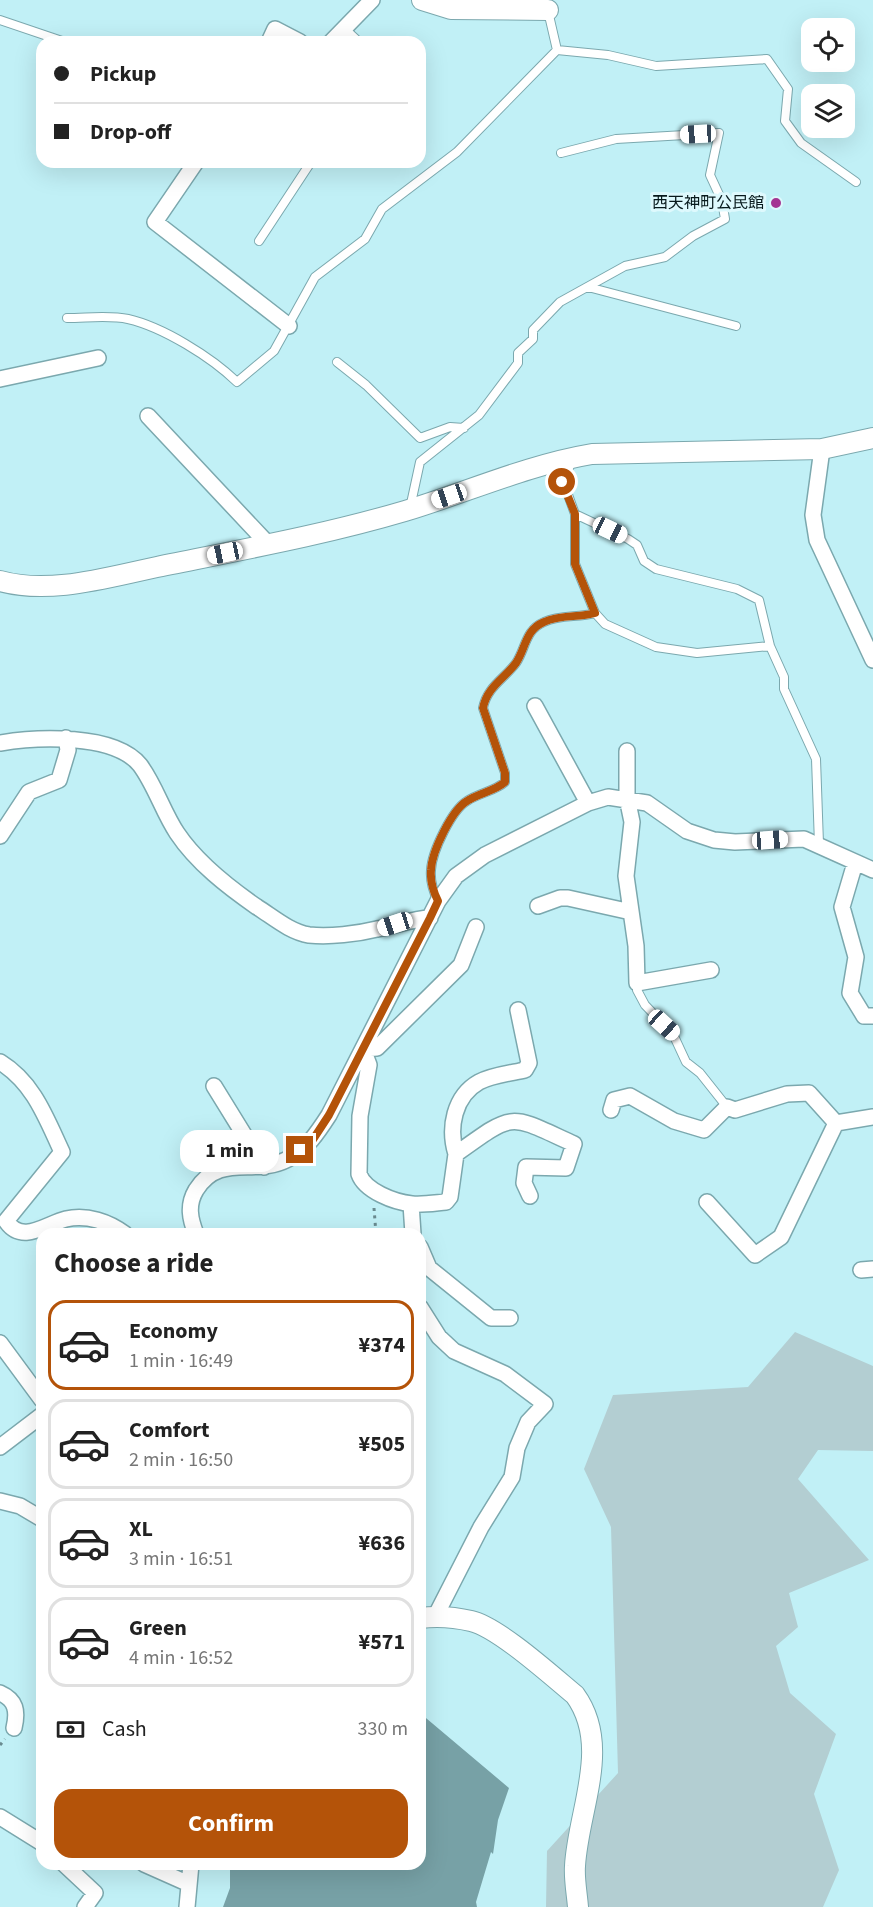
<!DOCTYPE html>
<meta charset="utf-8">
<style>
:root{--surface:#fff;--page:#f6f6f6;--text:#222;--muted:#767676;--line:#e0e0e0;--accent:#b45309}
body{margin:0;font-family:"Source Sans 3","Noto Sans JP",sans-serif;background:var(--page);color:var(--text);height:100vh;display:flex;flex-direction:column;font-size:22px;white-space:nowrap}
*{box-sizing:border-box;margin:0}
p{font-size:20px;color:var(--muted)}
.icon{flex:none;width:33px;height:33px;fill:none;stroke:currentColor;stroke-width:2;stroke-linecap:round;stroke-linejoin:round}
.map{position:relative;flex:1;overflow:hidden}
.panel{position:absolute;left:36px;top:1228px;width:390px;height:642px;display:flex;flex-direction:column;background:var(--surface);border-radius:18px;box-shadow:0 6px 24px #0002}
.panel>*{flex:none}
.hud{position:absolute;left:36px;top:36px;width:390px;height:132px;border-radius:18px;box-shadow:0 6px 24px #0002;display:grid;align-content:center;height:132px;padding:0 18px;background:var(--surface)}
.tools{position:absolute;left:801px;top:18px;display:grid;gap:12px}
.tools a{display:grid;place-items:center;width:54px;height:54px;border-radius:12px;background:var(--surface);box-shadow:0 6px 24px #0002;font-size:30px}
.end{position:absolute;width:27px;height:27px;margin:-14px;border:8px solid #b45309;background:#fff;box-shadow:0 0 0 3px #fff}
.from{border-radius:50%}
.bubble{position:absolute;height:42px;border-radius:18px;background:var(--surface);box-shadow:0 6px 24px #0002;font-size:20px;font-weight:700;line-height:42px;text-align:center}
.car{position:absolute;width:18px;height:36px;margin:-18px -9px;border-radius:8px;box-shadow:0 0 4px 2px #0007;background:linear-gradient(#fff 24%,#345 0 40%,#fff 0 76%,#345 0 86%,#fff 0)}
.hud b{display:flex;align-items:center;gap:21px;height:57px;font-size:22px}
.hud b+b{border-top:2px solid var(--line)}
.hud i{width:15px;height:15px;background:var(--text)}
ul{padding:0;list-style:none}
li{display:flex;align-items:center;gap:18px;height:90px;margin:0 12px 9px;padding:0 6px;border:3px solid var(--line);border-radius:18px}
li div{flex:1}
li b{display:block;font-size:22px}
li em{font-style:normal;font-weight:700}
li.active{border-color:var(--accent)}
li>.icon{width:54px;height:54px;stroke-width:1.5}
h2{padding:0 18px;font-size:27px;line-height:72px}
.pay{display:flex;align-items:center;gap:15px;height:66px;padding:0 18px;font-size:22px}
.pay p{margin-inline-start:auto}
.action{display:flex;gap:12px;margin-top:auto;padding:12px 18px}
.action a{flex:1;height:69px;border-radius:18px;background:var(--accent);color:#fff;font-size:24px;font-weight:700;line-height:69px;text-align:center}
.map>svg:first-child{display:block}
</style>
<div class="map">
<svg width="873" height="1907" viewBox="0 0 873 1907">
<rect width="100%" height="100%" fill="#c1f0f6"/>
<path fill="#b3ced2" d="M795,1332L873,1366V1451L818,1450L798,1479L869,1560L789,1593L798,1627L776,1646L790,1693L836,1734L814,1794L839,1870L823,1907H546L547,1851L618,1773L611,1527L584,1469L613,1395L748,1387Z"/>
<path fill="#77a1a6" d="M420,1713L509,1788L498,1820L493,1854L491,1852L476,1902L477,1907H223L230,1888V1865L420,1864Z"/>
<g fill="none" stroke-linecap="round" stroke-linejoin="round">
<g stroke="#7ba8ae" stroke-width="10">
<path id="service" d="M548,11L557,50L608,55L656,66L767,59L788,89L785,121L801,143L856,182
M0,20L65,42
M345,29L359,42
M259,241L311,162
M588,287L736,326
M67,318C87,318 110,315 128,319C163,327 211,357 237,382L274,351L315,277L365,239L382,209L457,152L557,50
M337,362L366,385L420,438L450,427L464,428
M572,461L563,481L575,514L628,539L637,545L644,561L656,569L737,589L759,600L770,646L784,677V689L816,759L819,844
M410,508L420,462L479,415L518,363V353L533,339V330L560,302L625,266L665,257L693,236L725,219L722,201L710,175L719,133L616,139L561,153
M575,514V564L595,613L605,624L656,647L697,653L770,646
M438,901C433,891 430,881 431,870C432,851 452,810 467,801C479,793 495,791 505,782V773L483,708C487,687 504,679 516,663C526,648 525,630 544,622C561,614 578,618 595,613
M637,983V990L645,1005L673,1034L686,1062L700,1073L727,1107"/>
</g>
<g stroke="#7ba8ae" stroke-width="18">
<path id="minor" d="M269,42L275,29L300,42
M331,42L372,0
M196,162L155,222L289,326
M0,379L98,358
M148,416L268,544
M822,449L813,515L817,540L873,660
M535,706L588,803
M0,743C36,737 114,733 140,765C155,785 163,812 177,833C197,863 228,887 257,907C273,917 290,932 309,935C330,937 357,934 377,929C396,926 411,919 430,918
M627,751V798L632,822L626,876L636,946L637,983L711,970
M0,836L29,792L59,780L68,750L66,738
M855,863L842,907L856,957L850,993L864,1016H873
M538,906L560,898H568L631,912
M476,927L461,965L377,1048L363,1049L369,1065L360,1116L359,1174C365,1191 394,1202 412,1204C423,1205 435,1203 446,1202L450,1197L456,1154C516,1111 508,1114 574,1144L566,1168L526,1167L524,1183L530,1196
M0,1062C34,1083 46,1118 62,1152L6,1221C22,1245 46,1224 66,1219C87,1214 109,1222 125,1234
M214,1086L264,1167
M611,1110L614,1100L630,1096L674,1121L704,1130L727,1107L735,1110L787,1094L809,1093L836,1123
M456,1154C448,1128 454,1096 479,1082C492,1075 511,1073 525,1070L529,1063L518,1010
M707,1202L755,1255L781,1237L836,1123L873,1117
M411,1204L413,1234
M196,1234C190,1219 187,1205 196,1190C220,1152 254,1177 288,1159C307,1149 318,1132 329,1115L438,901L456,876L485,855L588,803L608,797L647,803L687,831L714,840L735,842L804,839L873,870
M420,1247L429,1268L491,1318H510
M861,1270L873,1269
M420,1307L439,1337L454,1351L505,1374L545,1404L528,1422L517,1448L512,1477L481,1527L435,1617
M0,1343L42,1400
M0,1447L42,1415
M0,1501L20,1506L42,1519
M0,1693C16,1700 18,1711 14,1728
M0,1817L42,1843
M64,1864L95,1893L85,1907
M144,1864L189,1884
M187,1907L191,1864"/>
</g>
<g stroke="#7ba8ae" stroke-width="22">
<path id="tertiary" d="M422,0L451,9L548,10
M0,581C50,595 108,577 157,567C240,550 324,535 405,511C468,492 527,465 592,454L822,449L873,438
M420,1618C436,1616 454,1617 471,1621C498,1627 552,1676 575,1695C612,1746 578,1810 575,1866C574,1879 577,1894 578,1907"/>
</g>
<path stroke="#6a8b90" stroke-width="3" stroke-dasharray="3 4.5" stroke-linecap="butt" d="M374,1208L376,1234
M0,1745L5,1739"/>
<use href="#service" stroke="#fff" stroke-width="8"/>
<use href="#minor" stroke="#fff" stroke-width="15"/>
<use href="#tertiary" stroke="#fff" stroke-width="20"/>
</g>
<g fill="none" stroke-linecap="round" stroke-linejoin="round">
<path stroke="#b45309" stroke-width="8" d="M300,1150L312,1141L329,1115L430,918L438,901C433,891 430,881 431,870C432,851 452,810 467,801C479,793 495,791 505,782V773L483,708C487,687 504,679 516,663C526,648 525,630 544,622C561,614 578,618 595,613L575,564V514L562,482"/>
</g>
<circle fill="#a43492" stroke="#def9fd" stroke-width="2" cx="776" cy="203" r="6"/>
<g text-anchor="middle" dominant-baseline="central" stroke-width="6" stroke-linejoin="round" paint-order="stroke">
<g font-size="16" fill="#07191c" stroke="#def9fd" text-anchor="end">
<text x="764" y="203">西天神町公民館</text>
</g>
</g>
</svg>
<div class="tools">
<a><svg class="icon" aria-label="locate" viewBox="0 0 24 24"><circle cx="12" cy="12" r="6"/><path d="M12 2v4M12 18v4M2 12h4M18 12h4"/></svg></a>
<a><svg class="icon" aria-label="layers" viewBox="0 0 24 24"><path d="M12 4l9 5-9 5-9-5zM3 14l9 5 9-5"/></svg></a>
</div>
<i class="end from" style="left:562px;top:482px"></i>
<i class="end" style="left:300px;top:1150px"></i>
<div class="bubble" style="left:180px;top:1130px;width:99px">1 min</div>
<i class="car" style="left:698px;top:134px;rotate:267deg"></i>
<i class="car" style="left:449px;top:496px;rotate:251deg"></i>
<i class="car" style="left:610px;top:530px;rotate:115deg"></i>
<i class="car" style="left:225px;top:553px;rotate:258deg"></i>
<i class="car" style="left:770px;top:840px;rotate:86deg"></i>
<i class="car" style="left:395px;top:924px;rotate:252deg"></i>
<i class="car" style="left:664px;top:1025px;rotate:132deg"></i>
<div class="hud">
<b><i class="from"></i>Pickup</b>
<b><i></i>Drop-off</b>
</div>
<section class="panel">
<h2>Choose a ride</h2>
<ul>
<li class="active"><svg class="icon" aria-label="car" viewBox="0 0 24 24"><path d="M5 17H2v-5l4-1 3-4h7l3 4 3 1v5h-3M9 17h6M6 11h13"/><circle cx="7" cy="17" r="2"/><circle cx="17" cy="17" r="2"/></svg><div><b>Economy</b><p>1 min · 16:49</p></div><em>¥374</em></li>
<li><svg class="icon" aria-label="car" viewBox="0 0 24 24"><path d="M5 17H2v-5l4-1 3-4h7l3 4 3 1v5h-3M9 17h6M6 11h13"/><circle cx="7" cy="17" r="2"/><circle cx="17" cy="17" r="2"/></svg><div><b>Comfort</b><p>2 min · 16:50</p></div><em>¥505</em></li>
<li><svg class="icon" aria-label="car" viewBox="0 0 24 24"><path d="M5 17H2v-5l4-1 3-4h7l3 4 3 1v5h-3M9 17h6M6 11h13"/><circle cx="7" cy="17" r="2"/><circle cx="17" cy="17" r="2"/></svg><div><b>XL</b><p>3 min · 16:51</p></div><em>¥636</em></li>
<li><svg class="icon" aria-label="car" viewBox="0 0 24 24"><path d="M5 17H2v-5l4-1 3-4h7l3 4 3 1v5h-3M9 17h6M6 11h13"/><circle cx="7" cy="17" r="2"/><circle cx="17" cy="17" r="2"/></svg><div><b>Green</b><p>4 min · 16:52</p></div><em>¥571</em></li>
</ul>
<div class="pay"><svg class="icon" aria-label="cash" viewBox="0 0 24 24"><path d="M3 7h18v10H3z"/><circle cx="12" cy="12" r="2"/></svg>Cash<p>330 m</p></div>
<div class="action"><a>Confirm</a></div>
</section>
</div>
